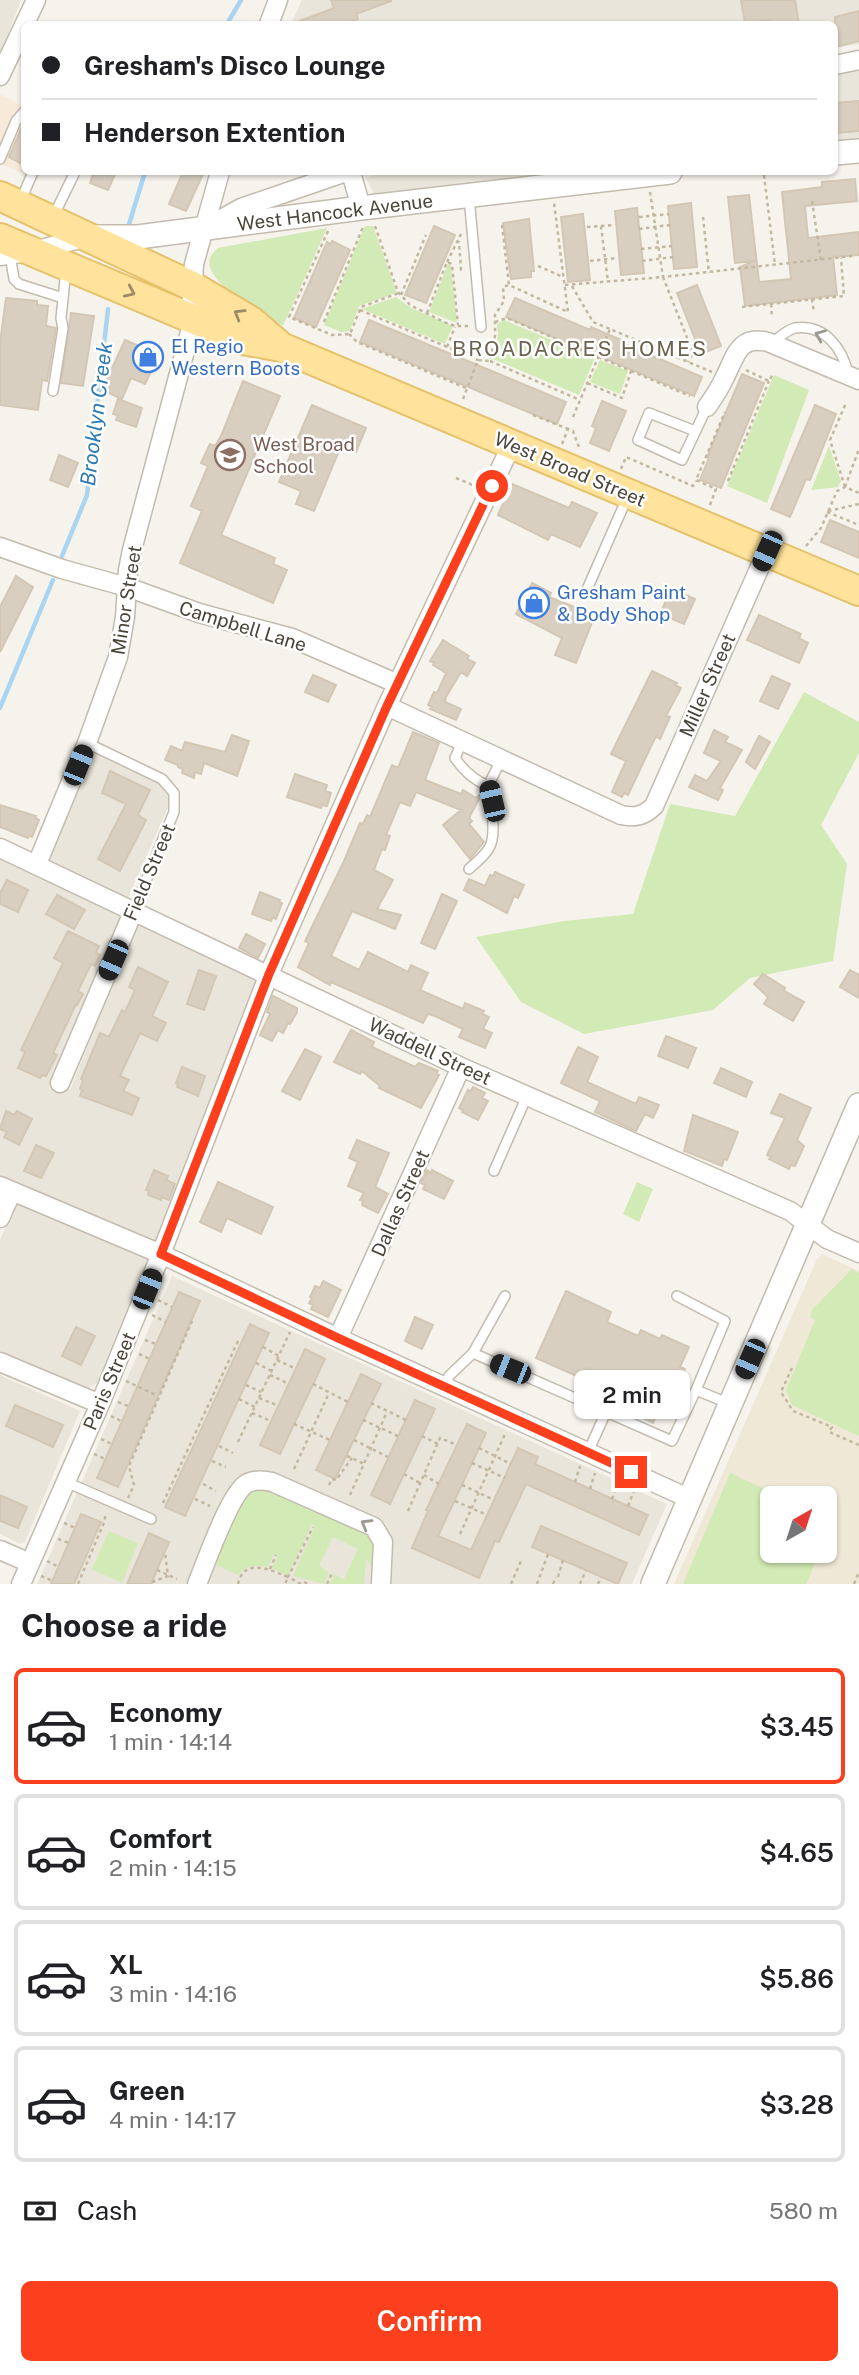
<!DOCTYPE html>
<meta charset="utf-8">
<style>
:root{--surface:#fff;--page:#f6f6f6;--text:#202124;--muted:#757577;--line:#e0e0e0;--accent:#fc3f1d}
body{margin:0;font-family:"Public Sans",sans-serif;background:var(--page);color:var(--text);height:100vh;display:flex;flex-direction:column;font-size:26px;white-space:nowrap}
*{box-sizing:border-box;margin:0}
p{font-size:23px;color:var(--muted)}
.icon{flex:none;width:38px;height:38px;fill:none;stroke:currentColor;stroke-width:2;stroke-linecap:round;stroke-linejoin:round}
.map{position:relative;height:1584px;overflow:hidden}
.side{display:flex;flex-direction:column;background:var(--surface);flex:1}
.side>*{flex:none}
.hud{position:absolute;left:21px;top:21px;width:817px;height:154px;border-radius:10px;box-shadow:0 2px 5px #0004;display:grid;align-content:center;height:154px;padding:0 21px;background:var(--surface)}
.needle{width:46px;rotate:39deg}
.tools{position:absolute;left:760px;top:1486px;display:grid;gap:14px}
.tools a{display:grid;place-items:center;width:77px;height:77px;border-radius:10px;background:var(--surface);box-shadow:0 2px 5px #0004;font-size:35px}
.end{position:absolute;width:32px;height:32px;margin:-16px;border:9px solid #fc3f1d;background:#fff;box-shadow:0 0 0 4px #fff}
.from{border-radius:50%}
.bubble{position:absolute;height:49px;border-radius:10px;background:var(--surface);box-shadow:0 2px 5px #0004;font-size:23px;font-weight:600;line-height:49px;text-align:center}
.car{position:absolute;width:21px;height:42px;margin:-21px -10px;border-radius:9px;box-shadow:0 0 5px 2px #0007;background:linear-gradient(#222 24%,#8ab4d8 0 40%,#222 0 76%,#8ab4d8 0 86%,#222 0)}
.hud b{display:flex;align-items:center;gap:24px;height:66px;font-size:26px}
.hud b+b{border-top:2px solid var(--line)}
.hud i{width:18px;height:18px;background:var(--text)}
ul{padding:0;list-style:none}
li{display:flex;align-items:center;gap:21px;height:116px;margin:0 14px 10px;padding:0 7px;border:4px solid var(--line);border-radius:10px}
li div{flex:1}
li b{display:block;font-size:26px}
li em{font-style:normal;font-weight:600}
li.on{border-color:var(--accent)}
li>.icon{width:63px;height:63px;stroke-width:1.5}
h2{padding:0 21px;font-size:32px;line-height:84px}
.pay{display:flex;align-items:center;gap:18px;height:77px;padding:0 21px;font-size:26px}
.pay p{margin-inline-start:auto}
.cta{display:flex;gap:14px;margin-top:auto;padding:14px 21px}
.cta a{flex:1;height:80px;border-radius:10px;background:var(--accent);color:#fff;font-size:28px;font-weight:600;line-height:80px;text-align:center}
.map>svg:first-child{display:block}
</style>
<div class="map">
<svg width="859" height="1584" viewBox="0 0 859 1584">
<rect width="100%" height="100%" fill="#f6f3ec"/>
<path fill="#eae5da" d="M0,0H21L0,55Z
M302,0H859V44L835,48V24H291Z
M859,69V138L835,141V73Z
M384,172H580L375,196L366,178Z
M93,751L157,781L168,791L170,803L128,898L50,860Z
M0,855L117,910L121,915L63,1090L71,1088L137,921L258,980L160,1240L155,1242L0,1178Z
M21,1202L149,1260L150,1266L97,1383L89,1388L0,1351V1240L14,1207Z
M172,1276L667,1504L632,1584H37Z
M0,1375L80,1411L25,1542L20,1544L0,1534Z"/>
<path fill="#f7ead8" d="M0,94L24,107V172H41L38,180L0,163Z"/>
<path fill="#efe8d6" fill-rule="evenodd" d="M822,1254L859,1271V1584H674L817,1259ZM772,1498H824V1550H772Z"/>
<path fill="#d2eab5" d="M365,226H373L397,293L359,306L350,331L341,332L324,325Z
M327,228L283,326C265,314 183,274 218,248Z
M448,264L451,266L457,323L429,312Z
M396,297L411,308L453,326L445,344L362,309Z
M504,320L595,358L579,395L493,359L498,335L497,324Z
M600,360L628,371L620,394L590,382Z
M774,375L809,390L767,503L727,486Z
M829,446L841,481L838,487L811,490Z
M804,692L859,722V753L821,825L847,864L833,961L750,978L713,1010L584,1034L521,1002L476,937L564,921L633,914L670,804L735,816Z
M637,1182L653,1189L639,1222L623,1214Z
M852,1269L859,1273V1436L792,1405L786,1390L815,1320L810,1317L812,1310Z
M730,1473L785,1498H772V1550L821,1551L806,1584H683Z
M256,1490H267L363,1531C373,1541 378,1551 376,1566L373,1567L366,1559L364,1584H330L334,1574L344,1579L358,1549L333,1537L319,1566L329,1572L324,1584L293,1576L315,1526L312,1524L288,1576L272,1568L278,1556L274,1554L268,1567C255,1565 247,1565 238,1575L216,1565C223,1545 238,1499 256,1490Z
M109,1531L138,1543L122,1583L92,1569Z"/>
<g fill="none" stroke-linecap="round" stroke-linejoin="round">
<path stroke="#a9d4f2" stroke-width="4.5" d="M227,24L241,0
M127,231L145,172
M62,556L87,495L108,309
M0,708L53,580"/>
</g>
<path fill="#d8cfc1" stroke="#d3c7b4" stroke-width="2" d="M331,0H391V1L356,14L358,19L344,24H292L334,8Z
M741,0H795L799,24H771L770,20L745,23Z
M859,11V41L835,47V17Z
M859,101V131L835,133V103Z
M24,122V165L9,157Z
M94,172H116L108,190L90,183Z
M183,172H204L186,211L169,204Z
M855,179L857,201L805,206L808,238L859,232V255L833,257L837,295L745,306L740,267L754,261L735,263L728,197L749,195L759,282L791,279L782,192L822,187V182Z
M691,203L697,267L674,269L668,206Z
M637,208L644,273L621,275L615,211Z
M583,214L590,280L568,282L561,217Z
M529,219L534,271H531V277L511,279L503,223Z
M434,226L455,235L426,303L405,295Z
M332,241L350,250L316,327L294,318L327,242L330,244Z
M697,285L721,346L701,354L677,293Z
M6,298L37,301V305L48,306L46,326L56,328L47,381L42,380L38,410L0,405V343Z
M515,298L590,330L591,327L626,342L625,344L702,377L694,396L506,317Z
M71,313L94,316L83,386L61,383Z
M369,320L566,402L557,424L360,342Z
M125,340L159,355L145,384L131,378L122,399L102,390Z
M742,374L764,383L721,488L700,480L709,458L707,457Z
M243,381L280,396L221,535L275,558L273,564L287,570L273,603L180,563L202,511L191,506L208,466L201,463L210,444L215,446L221,436Z
M118,399L142,408L136,427L116,420L118,415L113,414Z
M602,401L626,411L609,451L590,443L596,428L592,426Z
M312,405L366,428L356,452L341,446L314,511L296,504L301,491L279,482Z
M815,405L836,414L810,480L806,479L790,517L771,509Z
M59,455L78,463L68,487L50,480Z
M512,484L569,508L572,502L597,513L580,547L551,534L548,540L498,515Z
M830,520L859,532V558L821,542Z
M16,576L33,587L0,652V607Z
M532,583L551,593L549,597L595,615L576,663L555,655L562,638L516,614Z
M671,589L695,599L684,624L660,614Z
M759,615L801,634L799,638L808,643L799,663L747,640Z
M443,640L469,656L467,659L475,663L467,676L461,672L446,697L445,702L461,709L456,720L430,709L432,707L428,705L434,692L437,693L446,673L433,665L434,663L430,661Z
M652,671L677,683L675,685L681,688L666,716L670,717L660,739L656,736L628,795L624,793L622,797L612,792L626,761L611,754Z
M313,675L336,685L328,702L305,692Z
M772,676L790,684L778,709L760,701Z
M714,730L728,737L725,742L742,750L720,788L723,790L718,800L689,787L695,775L707,781L721,761L704,753Z
M413,732L439,743L425,780L461,794L463,790L476,798L482,793L469,818L472,821L469,824L484,842L470,859L443,825L461,810L416,792L410,806L400,802L386,835L390,836L385,850L382,849L374,870L393,880L377,909L401,915L395,929L352,911L331,956L359,970L368,952L408,972L411,965L428,973L420,990L463,1009L465,1003L484,1011L482,1014L489,1017L483,1029L492,1033L485,1048L459,1037L463,1029L435,1016L428,1014L423,1023L340,986L331,982L330,985L298,967L309,943L305,941L344,861L360,823L363,824L367,815L370,817L392,765L398,768Z
M232,735L249,741L237,776L204,763L201,774L195,772L194,778L182,773L183,769L178,767V765L165,760L171,746L182,751L185,742L225,752Z
M759,736L770,742L755,769L746,762Z
M110,771L150,790L138,815L146,820L120,871L98,859L126,804L102,793Z
M295,774L327,785L325,791L331,793L327,806L322,805L321,808L287,797Z
M0,805L36,816L35,818L39,820L32,837L29,836L28,838L0,827Z
M495,872L524,885L518,898L514,896L507,913L464,890L469,879L485,886L490,875L493,876Z
M7,880L28,890L18,912L0,904V893Z
M260,892L280,900L279,902L282,903L276,919L273,917L271,921L252,914Z
M442,894L457,901L435,949L421,943Z
M57,895L85,910L74,929L46,914Z
M68,931L99,946L96,953L100,955L95,966L91,964L78,991L83,994L77,1005L76,1004L53,1053L57,1055L46,1076L42,1075L40,1078L18,1068L25,1052L21,1050L63,963L54,958Z
M246,934L265,944L258,958L239,948Z
M138,967L168,982L152,1016L166,1023L157,1041L140,1033L120,1076L129,1080L123,1091L139,1098L132,1115L80,1096L82,1090L80,1089L83,1080L81,1079L100,1033L109,1037L122,1010L125,1012L135,990L129,987Z
M199,970L216,976L204,1010L187,1004Z
M850,970L859,975V998L840,987Z
M763,974L785,988L784,991L804,1002L793,1021L764,1004L768,997L754,984Z
M273,996L297,1008V1012L290,1024L288,1023L283,1033L278,1030L272,1041L260,1035L270,1014L267,1012Z
M351,1030L374,1042L372,1047L415,1067L419,1063L438,1071L436,1074L439,1075L421,1108L379,1088L380,1086L362,1071L360,1074L334,1062Z
M666,1036L696,1048L688,1068L658,1056Z
M578,1047L598,1057L587,1082L636,1104L639,1097L659,1105L653,1118L645,1114L636,1131L595,1112L600,1101L561,1083Z
M305,1049L321,1057L300,1100L282,1091Z
M182,1067L205,1076L198,1096L177,1087L178,1084L176,1083Z
M721,1068L752,1082L746,1097L714,1083Z
M473,1087L485,1093L482,1098L488,1101L478,1120L462,1112L463,1110L459,1108L468,1090L470,1092Z
M780,1094L811,1108L797,1140L804,1146L795,1166L791,1165L789,1169L769,1159L771,1157L767,1155L785,1118L771,1113Z
M6,1111L14,1115L17,1111L32,1119L19,1145L4,1137L7,1132L0,1129Z
M693,1115L738,1132L727,1160L724,1159L722,1166L684,1151Z
M357,1140L389,1153L375,1187L388,1194L378,1213L362,1205L363,1201L360,1200L364,1193L348,1186L358,1162L349,1158Z
M36,1145L54,1153L41,1178L24,1171Z
M154,1170L168,1176L166,1180L175,1184L169,1200L162,1197L161,1200L148,1195L149,1191L146,1190Z
M427,1170L431,1173L432,1170L453,1181L444,1199L423,1189L425,1185L421,1183Z
M218,1182L273,1207L261,1234L227,1218L221,1232L200,1222Z
M323,1281L341,1290L328,1317L311,1309L313,1305L309,1303L312,1298L310,1297L315,1286L320,1288Z
M566,1291L611,1312L607,1322L638,1336L641,1330L660,1339L662,1335L689,1347L680,1367L685,1369L673,1395L667,1392L653,1423L639,1416L643,1409L632,1405L635,1397L615,1388L618,1383L586,1368L581,1378L536,1358Z
M179,1292L200,1301L118,1487L97,1478Z
M415,1317L433,1325L422,1349L405,1341Z
M250,1324L269,1333L185,1516L165,1507Z
M76,1327L95,1336L81,1365L62,1356Z
M305,1349L325,1359L280,1454L260,1445Z
M361,1374L381,1384L335,1479L316,1470Z
M415,1400L435,1409L390,1504L371,1495Z
M15,1405L63,1425L53,1447L6,1426Z
M467,1424L486,1433L438,1536L471,1550L518,1448L538,1457L535,1464L648,1515L639,1535L526,1484L499,1542L495,1541L479,1578L412,1548L428,1511L426,1510Z
M0,1495L27,1507L18,1528L0,1521Z
M81,1514L101,1522L74,1584H51Z
M541,1526L627,1563L618,1584L532,1547Z
M149,1533L169,1542L151,1584H127Z"/>
<g fill="none" stroke-linecap="round" stroke-linejoin="round">
<g stroke="#c2bbae" stroke-width="12">
<path id="service" d="M0,159L16,121L24,112
M469,197L481,327
M20,202L33,172
M53,217L75,172
M10,255L14,279L19,284L63,298
M772,343C779,338 786,330 795,328C825,324 843,349 848,374
M53,391L63,328L61,318L66,270
M695,431L649,413L638,440L682,460L707,407
M585,594L627,498
M462,742L455,758C463,770 474,780 488,786L501,760
M87,743L162,779L174,793V812L134,910
M469,869C475,863 485,856 489,848C497,836 491,800 488,786
M494,1171L527,1096
M677,1296L725,1321L696,1390
M473,1353L505,1296
M445,1387L449,1376L473,1353L672,1441L696,1390L730,1404
M588,1452L606,1412
M66,1482L151,1519"/>
</g>
<g stroke="#c2bbae" stroke-width="21">
<path id="minor" d="M269,24L278,0
M835,65L859,60
M0,76L36,0
M351,172L361,208
M209,226L241,208L346,172
M0,256L34,251L87,237
M707,407C714,397 720,388 725,377C736,355 739,335 768,342L859,380
M0,547L62,569L127,587L199,613L292,638L398,684
M387,706L621,815C635,818 644,816 654,806L767,551
M0,848L461,1067L790,1211L827,1239L859,1253
M37,864L87,743L118,657L125,617L128,570L132,550L190,332L194,264L220,172
M60,1083L134,910
M0,1186L161,1254L338,1338L690,1499
M0,1218L12,1191
M338,1338L461,1067
M0,1362L100,1404
M0,1550L30,1563
M21,1584L100,1404L161,1254L269,974L387,706L512,444
M197,1584C206,1563 229,1495 246,1484C254,1479 263,1480 272,1482L374,1527L383,1542L381,1584"/>
</g>
<g stroke="#c2bbae" stroke-width="26">
<path id="tertiary" d="M835,153L859,151
M90,237H138L361,208L670,172
M653,1584L859,1105"/>
</g>
<g stroke="#e6c16a" stroke-width="32">
<path id="primary" d="M0,196L192,286L251,321L279,345
M0,238L243,340L281,347L859,591"/>
</g>
<path stroke="#c4b79f" stroke-width="2.5" stroke-dasharray="3.5 3.5" stroke-linecap="butt" d="M764,175L775,265
M650,192L663,277L852,256
M812,201L821,260
M639,217L669,214
M703,217L709,273
M502,225L509,285
M375,226L398,292L410,305L444,322L455,326H468
M601,226L608,282
M587,227L614,225
M639,229L670,225
M328,231L289,317L332,335L350,334L361,307L399,293
M456,242H459L461,270H465
M641,249L672,246
M590,261L617,258
M642,261L673,257
M447,262L461,234
M538,266L563,277
M565,285L663,277L693,353L688,362
M572,286L593,322L610,329
M401,295L426,235
M812,299L814,313
M771,304L772,317
M742,307L844,296L841,258
M360,310L478,360
M427,313L447,262L452,264L458,325
M324,322L363,227
M495,322L507,318L631,371L622,398L587,383
M349,334L357,342L466,388
M447,347L455,327
M490,361L580,400
M746,370L769,381L773,374
M631,371L690,396
M463,399L478,360L490,361L495,336V315L504,301L503,287L509,285L568,312L554,203
M533,415L568,429
M573,417L610,329L712,372
M562,444L568,429L573,431L580,450
M621,469L626,457L693,486L696,481
M456,478L475,486
M728,481L769,381
M845,487L830,440L846,403
M845,487L859,449
M710,505L716,489L696,480L725,412
M828,511L859,504
M827,512L859,525
M806,546L821,528L837,491L845,487L859,493
M158,1300L172,1307
M152,1315L166,1322
M145,1340L156,1344
M263,1347L279,1356
M139,1354L150,1359
M277,1360L296,1369
M256,1363L272,1371
M792,1368L781,1392L793,1411L832,1427L829,1432L859,1445
M270,1375L289,1384
M126,1381L158,1396
M313,1384L348,1402
M246,1385L261,1392
M259,1398L279,1406
M239,1399L255,1407
M118,1402L128,1406
M371,1403L406,1420
M252,1413L271,1421
M111,1416L121,1421
M363,1420L398,1436
M294,1424L330,1440
M422,1436L438,1444
M101,1439L112,1444
M354,1440L388,1457
M238,1442L290,1332
M219,1446L233,1453
M479,1448L511,1464
M94,1454L105,1459
M347,1456L364,1464
M212,1461L226,1467
M472,1463L505,1478
M294,1469L329,1393
M404,1474L420,1483
M424,1475L439,1484
M575,1482L580,1466
M203,1484L216,1491
M329,1485L332,1479L336,1480L352,1458
M462,1485L494,1500
M590,1489L595,1473
M350,1495L387,1412
M128,1498L134,1485L129,1466L192,1321
M195,1499L210,1506
M612,1499L618,1483
M455,1501L487,1515
M163,1503L238,1341
M628,1506L634,1491
M408,1511L440,1438L457,1445
M64,1523L75,1528
M460,1534L506,1432
M58,1539L69,1543
M47,1561L59,1567
M270,1569L276,1555
M157,1570L177,1579
M41,1576L53,1581
M558,1577L563,1560
M152,1582L168,1576L165,1552
M304,1582L308,1584
M78,1584L105,1520V1513
M238,1584C244,1557 271,1570 288,1577L285,1584
M301,1584L288,1577L313,1527
M327,1584L332,1573
M511,1584L521,1561
M537,1584L548,1554
M553,1584L556,1577
M580,1584L586,1570
M598,1584L601,1577
M854,1584L859,1572"/>
<use href="#service" stroke="#fff" stroke-width="9"/>
<use href="#minor" stroke="#fff" stroke-width="18"/>
<use href="#tertiary" stroke="#fff" stroke-width="23"/>
<use href="#primary" stroke="#ffe39c" stroke-width="28"/>
</g>
<defs><path id="oneway-chevron" d="M-2-3.5L2.5 0L-2 3.5" fill="none" stroke-width="1.6" stroke-linecap="round" stroke-linejoin="round" transform="scale(1.75)"/></defs>
<g stroke="#9c8c66">
<use href="#oneway-chevron" transform="translate(130 292) rotate(24)"/>
<use href="#oneway-chevron" transform="translate(239 314) rotate(-149)"/>
</g>
<g stroke="#9c9892">
<use href="#oneway-chevron" transform="translate(820 335) rotate(-157)"/>
<use href="#oneway-chevron" transform="translate(366 1524) rotate(-149)"/>
</g>
<g fill="none" stroke-linecap="round" stroke-linejoin="round">
<path stroke="#fc3f1d" stroke-width="9" d="M492,486L387,706L269,974L161,1254L338,1338L631,1472"/>
</g>
<defs>
<g id="shop-ring" transform="scale(1.575)"><circle r="9.5" fill="#fff" stroke="#3f7fe0" stroke-width="1.5"/><path d="M-5-2.5h2.3a2.7 3.5 0 0 1 5.4 0H5L5.5 6h-11ZM-1.5-2.5h3a1.5 2.3 0 0 0-3 0Z" fill="#3f7fe0"/></g>
<g id="school-ring" transform="scale(1.575)"><circle r="9.5" fill="#fff" stroke="#8d6e63" stroke-width="1.5"/><path d="M0-5L7-2L0 1L-7-2ZM-4 1L0 2.5L4 1V4Q0 6-4 4Z" fill="#8d6e63"/></g>
</defs>
<g fill-rule="evenodd">
<use href="#shop-ring" x="148" y="357"/>
<use href="#school-ring" x="230" y="455"/>
<use href="#shop-ring" x="534" y="603"/>
</g>
<g text-anchor="middle" dominant-baseline="central" stroke-width="5" stroke-linejoin="round" paint-order="stroke">
<g font-size="19" fill="#4b4439" stroke="#fff">
<text transform="translate(335 212) rotate(-7)">West Hancock Avenue</text>
<text transform="translate(570 469) rotate(23)">West Broad Street</text>
<text transform="translate(126 600) rotate(-81)">Minor Street</text>
<text transform="translate(243 626) rotate(17)">Campbell Lane</text>
<text transform="translate(707 685) rotate(-66)">Miller Street</text>
<text transform="translate(149 872) rotate(-67)">Field Street</text>
<text transform="translate(430 1051) rotate(25)">Waddell Street</text>
<text transform="translate(400 1203) rotate(-66)">Dallas Street</text>
<text transform="translate(109 1381) rotate(-67)">Paris Street</text>
</g>
<g font-size="19" fill="#366cbe" stroke="#fff" text-anchor="start">
<text x="171" y="346">El Regio<tspan x="171" dy="22">Western Boots</tspan></text>
<text x="557" y="592">Gresham Paint<tspan x="557" dy="22">&amp; Body Shop</tspan></text>
</g>
<g font-size="19" fill="#785e54" stroke="#fff" text-anchor="start">
<text x="253" y="444">West Broad<tspan x="253" dy="22">School</tspan></text>
</g>
<g font-size="21" letter-spacing="2" fill="#6e6250" stroke="#fff">
<text x="580" y="348">BROADACRES HOMES</text>
</g>
<g font-size="21" font-style="italic" fill="#2e7ab2" stroke="#fff">
<text transform="translate(96 414) rotate(-83)">Brooklyn Creek</text>
</g>
</g>
</svg>
<div class="tools">
<a><svg class="needle" viewBox="-14 -14 28 28"><path d="M0-13l5 13h-10z" fill="#e53935"/><path d="M0 13l5-13h-10z" fill="#757577"/></svg></a>
</div>
<i class="end from" style="left:492px;top:486px"></i>
<i class="end" style="left:631px;top:1472px"></i>
<div class="bubble" style="left:574px;top:1370px;width:116px">2 min</div>
<i class="car" style="left:767px;top:551px;rotate:204deg"></i>
<i class="car" style="left:78px;top:765px;rotate:22deg"></i>
<i class="car" style="left:492px;top:801px;rotate:347deg"></i>
<i class="car" style="left:113px;top:960px;rotate:203deg"></i>
<i class="car" style="left:147px;top:1289px;rotate:22deg"></i>
<i class="car" style="left:750px;top:1359px;rotate:204deg"></i>
<i class="car" style="left:510px;top:1369px;rotate:292deg"></i>
<div class="hud">
<b><i class="from"></i>Gresham's Disco Lounge</b>
<b><i></i>Henderson Extention</b>
</div>
</div>
<section class="side">
<h2>Choose a ride</h2>
<ul>
<li class="on"><svg class="icon" aria-label="car" viewBox="0 0 24 24"><path d="M5 17H2v-5l4-1 3-4h7l3 4 3 1v5h-3M9 17h6M6 11h13"/><circle cx="7" cy="17" r="2"/><circle cx="17" cy="17" r="2"/></svg><div><b>Economy</b><p>1 min · 14:14</p></div><em>$3.45</em></li>
<li><svg class="icon" aria-label="car" viewBox="0 0 24 24"><path d="M5 17H2v-5l4-1 3-4h7l3 4 3 1v5h-3M9 17h6M6 11h13"/><circle cx="7" cy="17" r="2"/><circle cx="17" cy="17" r="2"/></svg><div><b>Comfort</b><p>2 min · 14:15</p></div><em>$4.65</em></li>
<li><svg class="icon" aria-label="car" viewBox="0 0 24 24"><path d="M5 17H2v-5l4-1 3-4h7l3 4 3 1v5h-3M9 17h6M6 11h13"/><circle cx="7" cy="17" r="2"/><circle cx="17" cy="17" r="2"/></svg><div><b>XL</b><p>3 min · 14:16</p></div><em>$5.86</em></li>
<li><svg class="icon" aria-label="car" viewBox="0 0 24 24"><path d="M5 17H2v-5l4-1 3-4h7l3 4 3 1v5h-3M9 17h6M6 11h13"/><circle cx="7" cy="17" r="2"/><circle cx="17" cy="17" r="2"/></svg><div><b>Green</b><p>4 min · 14:17</p></div><em>$3.28</em></li>
</ul>
<div class="pay"><svg class="icon" aria-label="cash" viewBox="0 0 24 24"><path d="M3 7h18v10H3z"/><circle cx="12" cy="12" r="2"/></svg>Cash<p>580 m</p></div>
<div class="cta"><a>Confirm</a></div>
</section>
